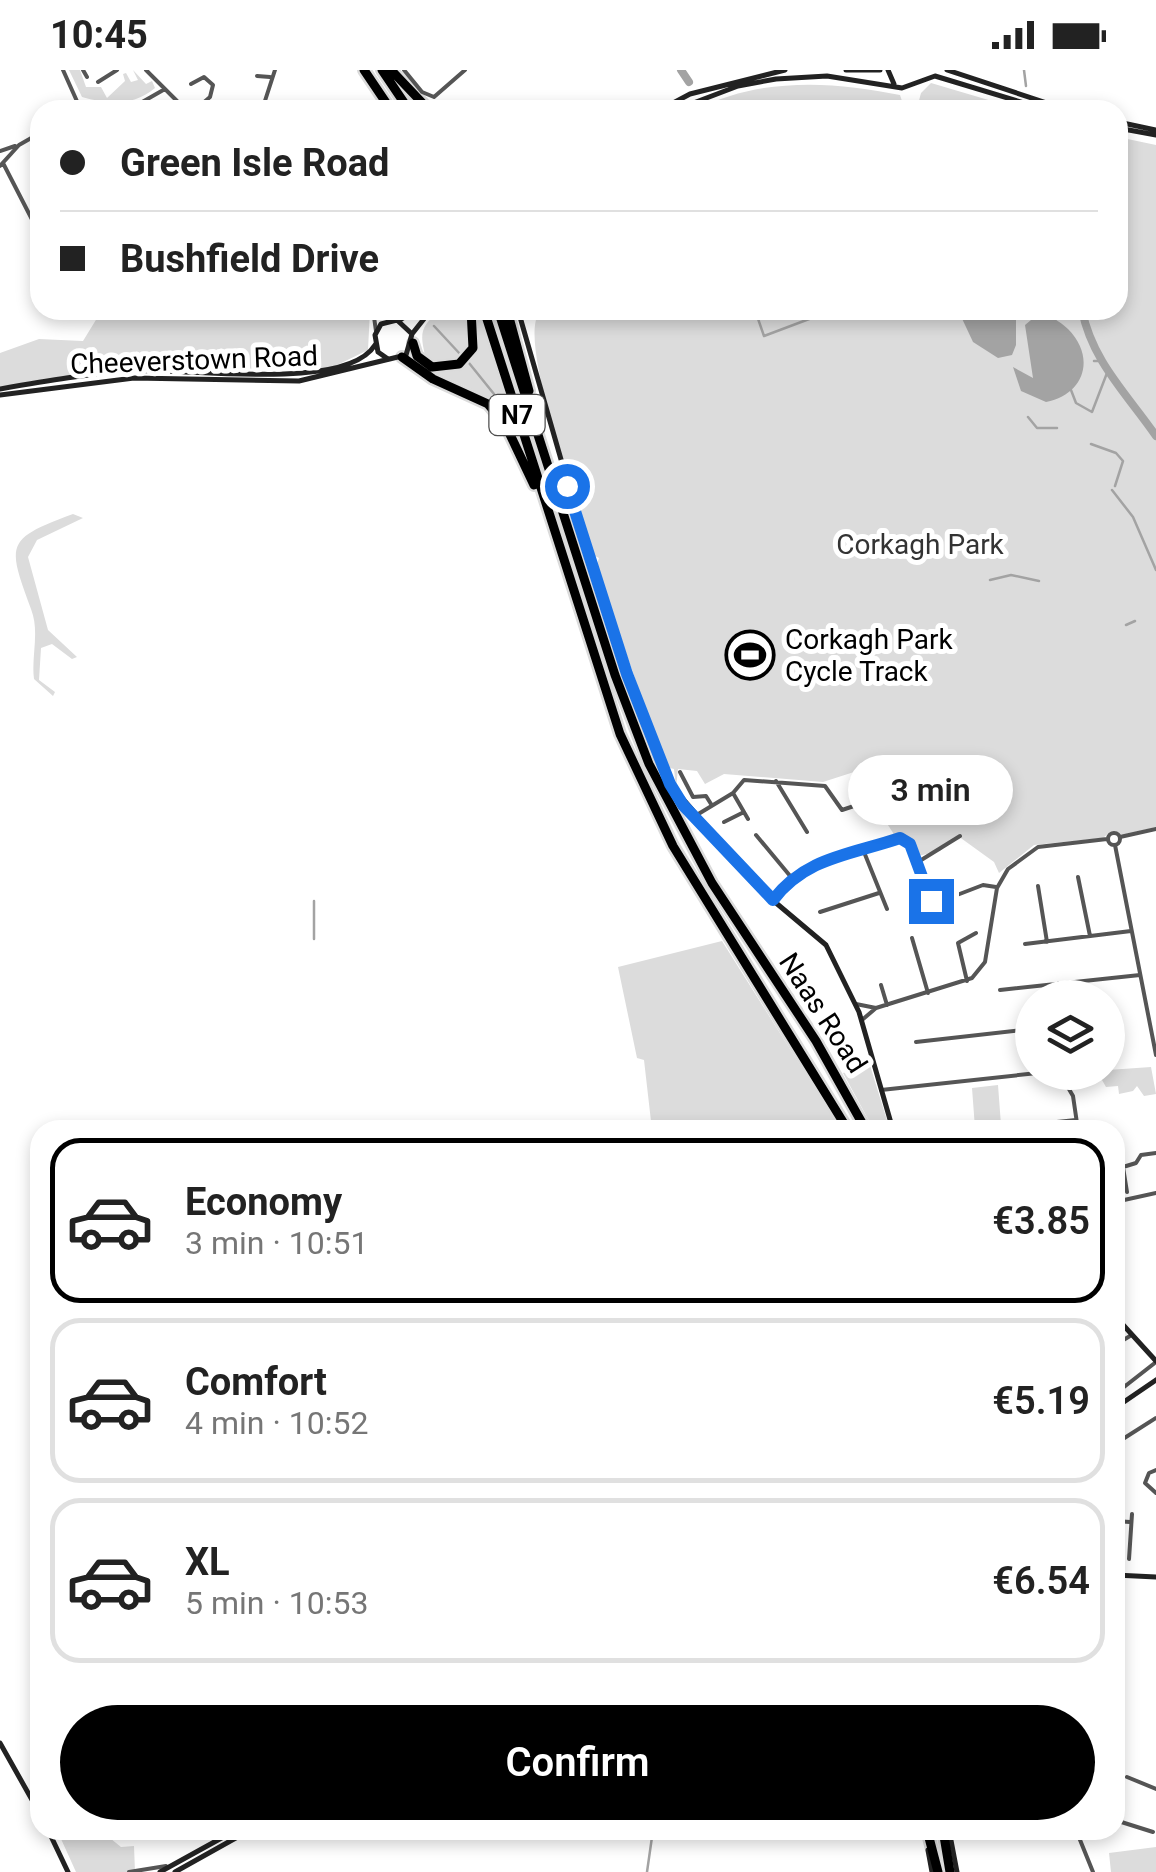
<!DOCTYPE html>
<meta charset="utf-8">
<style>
:root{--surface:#fff;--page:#f2f2f2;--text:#222;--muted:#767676;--line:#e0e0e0;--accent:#000}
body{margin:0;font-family:Roboto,sans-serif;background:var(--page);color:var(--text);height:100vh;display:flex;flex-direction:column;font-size:38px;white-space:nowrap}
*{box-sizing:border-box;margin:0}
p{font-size:32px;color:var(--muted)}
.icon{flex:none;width:55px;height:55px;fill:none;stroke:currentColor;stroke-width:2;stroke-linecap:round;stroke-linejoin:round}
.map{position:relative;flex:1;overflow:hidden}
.panel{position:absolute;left:30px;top:1050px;width:1095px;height:720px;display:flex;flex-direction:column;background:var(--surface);border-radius:30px;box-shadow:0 5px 15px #0003}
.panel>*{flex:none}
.banner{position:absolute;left:30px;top:30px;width:1098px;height:220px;border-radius:30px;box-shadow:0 5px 15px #0003;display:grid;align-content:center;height:220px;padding:0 30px;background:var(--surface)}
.tools{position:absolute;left:1015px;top:910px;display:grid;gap:20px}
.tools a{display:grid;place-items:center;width:110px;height:110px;border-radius:50%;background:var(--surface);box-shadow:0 5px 15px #0003;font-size:50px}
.end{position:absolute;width:45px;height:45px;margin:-22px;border:12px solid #1a73e8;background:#fff;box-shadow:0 0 0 5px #fff}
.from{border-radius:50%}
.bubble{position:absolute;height:70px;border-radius:35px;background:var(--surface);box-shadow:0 5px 15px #0003;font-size:32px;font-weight:600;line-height:70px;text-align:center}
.banner b{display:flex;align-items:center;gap:35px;height:95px;font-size:38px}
.banner b+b{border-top:2px solid var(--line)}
.banner i{width:25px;height:25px;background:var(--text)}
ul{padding:18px 0 0;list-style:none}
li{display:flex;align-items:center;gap:30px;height:165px;margin:0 20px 15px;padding:0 10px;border:5px solid var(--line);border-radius:30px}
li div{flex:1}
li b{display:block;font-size:38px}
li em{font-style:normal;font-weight:600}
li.active{border-color:var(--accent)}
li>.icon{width:90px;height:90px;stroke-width:1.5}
.action{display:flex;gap:20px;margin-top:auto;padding:20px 30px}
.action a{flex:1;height:115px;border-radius:60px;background:var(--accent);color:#fff;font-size:40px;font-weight:600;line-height:115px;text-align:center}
.status{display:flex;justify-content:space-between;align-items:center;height:70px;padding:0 50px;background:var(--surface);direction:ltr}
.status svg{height:28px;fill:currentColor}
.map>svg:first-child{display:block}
</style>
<div class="status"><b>10:45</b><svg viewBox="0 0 49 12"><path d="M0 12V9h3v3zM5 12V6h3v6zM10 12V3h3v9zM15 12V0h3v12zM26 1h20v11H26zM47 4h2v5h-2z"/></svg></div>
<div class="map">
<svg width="1156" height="1802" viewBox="0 0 1156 1802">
<rect width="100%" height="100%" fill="#fff"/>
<path fill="#dcdcdc" d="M69,0H80L86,17H101L107,28L125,11L123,4L126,3L131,12L138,10L133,0L146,14L152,11L155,18C132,37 107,34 82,27Z
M931,13L1022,40H696C759,7 833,11 900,25L904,37L917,38L921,23Z
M1118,67L1156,75V757L1123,765L1111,761L1103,768L1034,775L999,803L994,792L958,766L940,781L918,786L906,767L895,766L854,702L823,712L724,704L705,714L697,701L678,699L676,718L674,699L666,697L596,497L599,488L593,485C579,442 522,282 537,247L553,240H1118Z
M102,240H370L368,280L331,298L132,299L0,317V283L39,269L83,271Z
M441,240H468L471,274C458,291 447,297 426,290C421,266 417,258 441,240Z
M474,240H478L522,373C502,326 471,320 429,300C470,301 483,279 474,240Z
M73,444L83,448L37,470L28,487L48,560L77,587L72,589L52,574L41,578L39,610L55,622L53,626L34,609C31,586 40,562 31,539C7,474 5,469 73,444Z
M722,871L841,1060H652L644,990L637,988L618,897Z
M869,992L890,1060H874L843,1003Z
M1151,997L1156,1024L1144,1026L1137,1016L1133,1021L1119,1024L1118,1016L1106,1017L1098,1003L1069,1008L1065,1003Z
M998,1015L1001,1055L975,1058L972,1018Z
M57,1760H100L121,1777L134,1776L135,1802H76Z
M1156,1777V1802H1111L1109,1783Z"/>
<path fill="#a3a3a3" d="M958,240L977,244L979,240H1016V275L1012,285L998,288L973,272Z
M1043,240C1049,247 1059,250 1068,259C1096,287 1085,324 1046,332L1021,321L1013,297L1033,308L1025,255Z"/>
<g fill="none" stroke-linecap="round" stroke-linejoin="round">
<path stroke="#a3a3a3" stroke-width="2.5" d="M1024,0L1026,16
M755,240L764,266L833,240
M434,256L460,284
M1094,291H1100
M469,293L494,324
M1071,320L1076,333L1092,342L1107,303
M1028,347L1037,358H1057
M1091,374L1116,383L1123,391L1115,416
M1112,420L1133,447L1156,500
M990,510L1011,505L1039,511
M1126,555L1135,551
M314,831V869
M647,1802L653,1760"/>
<path stroke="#a3a3a3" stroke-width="8" d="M681,0L689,12
M1082,240C1092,291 1127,324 1156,366"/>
<g stroke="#dbdbdb" stroke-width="14">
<path id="highway" d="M364,0L391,40
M382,0L409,40
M391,0L429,40
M484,240L620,664L673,776L848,1060
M498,240L615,605L649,694L712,813L816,971L866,1060
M507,240L529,321
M413,273L417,286L432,297L459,294L473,278L471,240
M402,287L433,309L488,334L505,354L534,415
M927,1760L938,1802
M943,1760L950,1802"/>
</g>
<path stroke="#555" stroke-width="4" d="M63,0L80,38
M83,0L87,7
M146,0L186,40
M404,0L422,22L434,27L465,0
M257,6L270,7
M98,12L117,0
M191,14L204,7L213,15L210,27L195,40
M79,40L88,34L115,40
M114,40L137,35L165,19
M262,40L275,0
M0,81L15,76
M3,93L40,165
M0,96L19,75L40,63
M373,240L376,261
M381,240L389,251
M680,702L693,727L706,726L711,734
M776,711L807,762
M733,723L748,749
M695,746L733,723L744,710L825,716L842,740L866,732L852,710
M724,752L744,742
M1108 769a6 6 0 1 1 12 0a6 6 0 1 1-12 0Z
M756,765L791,807
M1120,767L1156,759
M1115,775L1156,985
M864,782L887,839
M918,792L960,766
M1078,807L1090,866
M1038,816L1047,872
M773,830C807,786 850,785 900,768L910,774L931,831
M944,830L983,815L996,817
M820,842L879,823
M912,868L928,923
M1025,874L1131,861
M967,911L958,873L976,863
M1059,913L1061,928
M881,915L887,935
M1000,920L1140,905
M856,934L876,938L972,908L985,892L997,818L1008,799L1038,777L1107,769
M862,950L876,938
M916,972L1032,959
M1059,1002L1073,1026L1078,1060
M881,1020L1047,1002
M979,1060L1076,1050
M1127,1122L1123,1097L1136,1093L1141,1085L1156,1083
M1115,1132L1156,1123
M1115,1233L1119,1247
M1115,1275L1130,1266
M1123,1298L1119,1299L1124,1317L1156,1292
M1115,1374L1156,1348
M1156,1400L1149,1403L1145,1413L1156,1423
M1115,1451L1130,1452
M1129,1489L1132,1444
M1127,1707L1156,1719
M1115,1750L1153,1762
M1076,1760L1093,1802
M129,1802L166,1796"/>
<path stroke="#222" stroke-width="5" d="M846,0H880
M888,0L894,14
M947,0L1068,40
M660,40L690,24L785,0
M675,40L738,16L776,9L827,6L902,18L935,6L1047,40
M1118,52L1156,60
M1118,58L1156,65
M518,240L598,518L670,714L763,822L826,875L859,942L893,1060
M400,250L416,240
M412,264L431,240
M0,319C45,311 91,303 137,301C189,298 346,322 375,275
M0,325L134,308L299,311L406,285L412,264L397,250L381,254L375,265L378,282L388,289
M1115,1246L1156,1291
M1115,1338L1156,1310
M1115,1505L1156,1507
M0,1673L40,1744
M48,1760L68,1802
M949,1760L957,1802
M928,1780L932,1802
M160,1802L236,1760
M175,1802L250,1760"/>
<use href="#highway" stroke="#000" stroke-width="9"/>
</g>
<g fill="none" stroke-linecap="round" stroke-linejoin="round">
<path stroke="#1a73e8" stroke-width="12" d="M567,416L627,604L670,714L683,735L773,830C806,787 850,785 900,768L910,774L931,831"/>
</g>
<defs>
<g id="stadium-ring" transform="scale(2.5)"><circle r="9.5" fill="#fff" stroke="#000" stroke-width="1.5"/><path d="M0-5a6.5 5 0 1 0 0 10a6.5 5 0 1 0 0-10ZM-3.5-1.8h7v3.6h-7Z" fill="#000"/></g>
</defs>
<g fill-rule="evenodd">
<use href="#stadium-ring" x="750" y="585"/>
</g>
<g text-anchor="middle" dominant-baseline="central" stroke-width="10" stroke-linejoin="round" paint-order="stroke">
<rect fill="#fff" stroke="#4c4c4c" stroke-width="2.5" x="489.5" y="325" width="55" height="40" rx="8"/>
<g font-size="25" font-weight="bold" fill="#000">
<text x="517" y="345">N7</text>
</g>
<g font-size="28" fill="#000" stroke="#fff">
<text transform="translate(194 290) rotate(-2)">Cheeverstown Road</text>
<text transform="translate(823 943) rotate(57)">Naas Road</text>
</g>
<g font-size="28" fill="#333" stroke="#fff">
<text x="920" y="474">Corkagh Park</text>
</g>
<g font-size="28" fill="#000" stroke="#fff" text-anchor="start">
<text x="785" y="569">Corkagh Park<tspan x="785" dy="32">Cycle Track</tspan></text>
</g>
</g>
</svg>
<div class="tools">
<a><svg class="icon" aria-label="layers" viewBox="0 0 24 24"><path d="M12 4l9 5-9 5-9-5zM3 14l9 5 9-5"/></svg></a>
</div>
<i class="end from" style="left:567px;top:416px"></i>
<i class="end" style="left:931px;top:831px"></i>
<div class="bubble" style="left:848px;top:685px;width:165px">3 min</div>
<div class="banner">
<b><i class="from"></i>Green Isle Road</b>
<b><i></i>Bushfield Drive</b>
</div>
<section class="panel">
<ul>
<li class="active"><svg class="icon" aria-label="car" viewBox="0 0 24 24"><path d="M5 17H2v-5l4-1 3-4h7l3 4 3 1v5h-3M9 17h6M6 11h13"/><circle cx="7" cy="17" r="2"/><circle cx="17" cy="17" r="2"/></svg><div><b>Economy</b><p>3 min · 10:51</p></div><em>€3.85</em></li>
<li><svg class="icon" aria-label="car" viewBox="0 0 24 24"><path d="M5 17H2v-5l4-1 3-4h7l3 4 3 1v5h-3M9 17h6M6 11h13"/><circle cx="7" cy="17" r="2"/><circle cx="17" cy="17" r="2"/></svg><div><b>Comfort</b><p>4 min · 10:52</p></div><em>€5.19</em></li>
<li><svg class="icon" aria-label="car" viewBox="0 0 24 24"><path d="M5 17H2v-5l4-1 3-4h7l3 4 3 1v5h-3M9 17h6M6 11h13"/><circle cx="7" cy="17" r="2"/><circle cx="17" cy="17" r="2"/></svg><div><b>XL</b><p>5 min · 10:53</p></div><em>€6.54</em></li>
</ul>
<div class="action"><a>Confirm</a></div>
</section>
</div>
